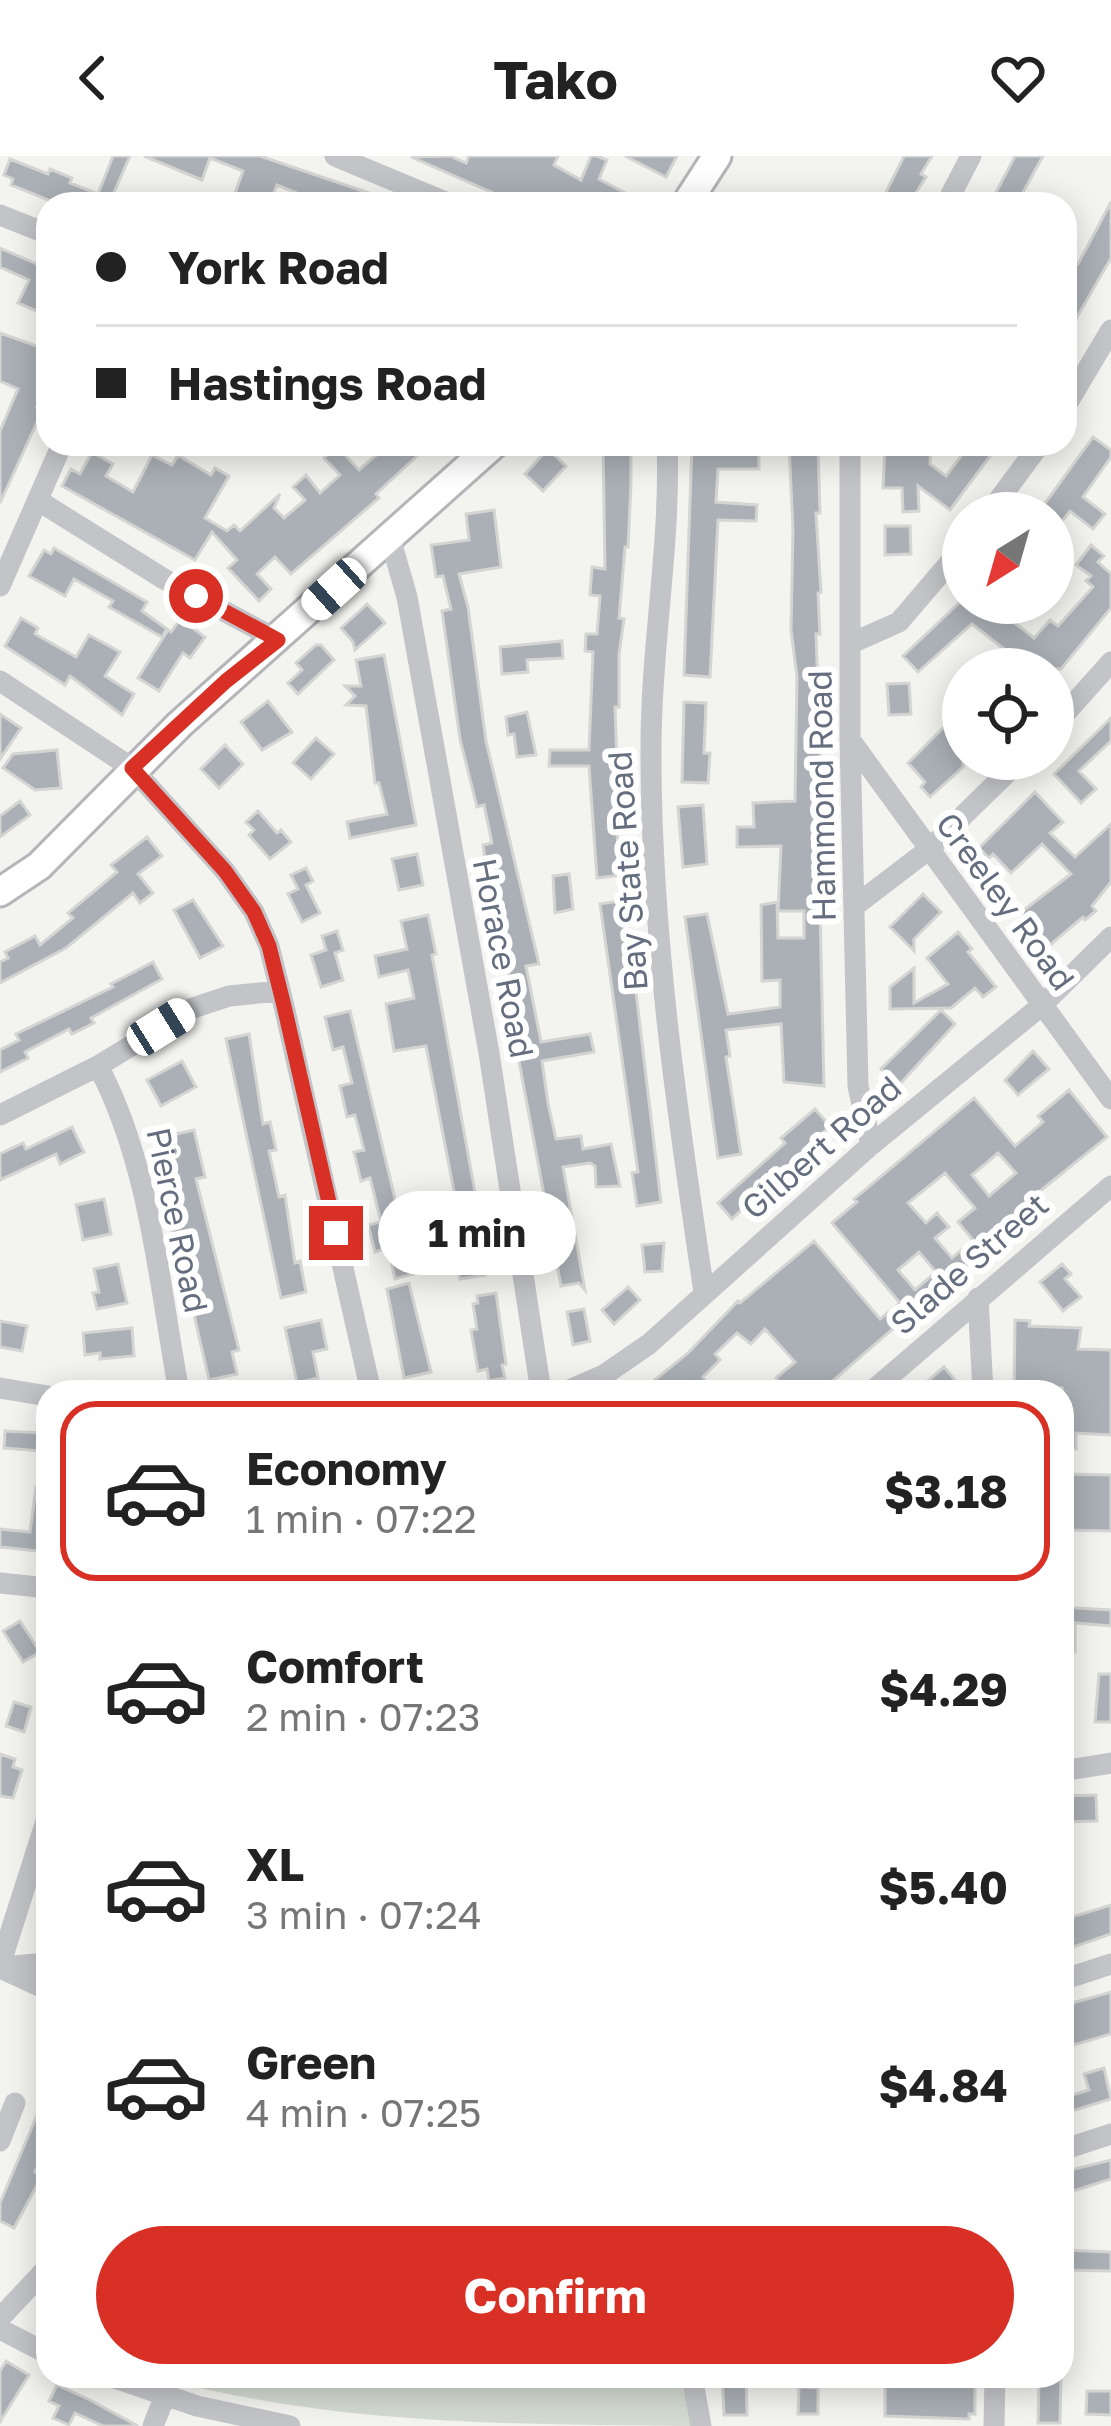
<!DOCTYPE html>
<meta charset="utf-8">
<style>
:root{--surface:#fff;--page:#f2f2f2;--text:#222;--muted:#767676;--line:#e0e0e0;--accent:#d93025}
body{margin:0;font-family:"Golos Text",sans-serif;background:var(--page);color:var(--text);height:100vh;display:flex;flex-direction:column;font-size:45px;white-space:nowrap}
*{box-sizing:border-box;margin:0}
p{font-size:39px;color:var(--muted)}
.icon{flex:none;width:66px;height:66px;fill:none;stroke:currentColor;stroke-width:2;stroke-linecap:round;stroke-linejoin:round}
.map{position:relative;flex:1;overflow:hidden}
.panel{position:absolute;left:36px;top:1224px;width:1038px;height:1008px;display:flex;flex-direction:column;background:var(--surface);border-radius:36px;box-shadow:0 6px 30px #0003}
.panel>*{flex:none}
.banner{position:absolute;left:36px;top:36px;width:1041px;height:264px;border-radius:36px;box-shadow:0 6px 30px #0003;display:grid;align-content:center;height:264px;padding:0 60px;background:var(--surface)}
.needle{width:78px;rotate:217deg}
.tools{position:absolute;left:942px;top:336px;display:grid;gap:24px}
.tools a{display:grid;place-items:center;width:132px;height:132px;border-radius:50%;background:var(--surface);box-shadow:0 6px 30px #0003;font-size:60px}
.end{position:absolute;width:54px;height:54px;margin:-27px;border:15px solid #d93025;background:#fff;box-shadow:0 0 0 6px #fff}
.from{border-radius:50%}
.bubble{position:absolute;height:84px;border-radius:42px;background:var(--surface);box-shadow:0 6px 30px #0003;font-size:39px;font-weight:700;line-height:84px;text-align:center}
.car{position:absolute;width:36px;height:72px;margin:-36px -18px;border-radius:15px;box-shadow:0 0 9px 3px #0007;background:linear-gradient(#fff 24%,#345 0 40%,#fff 0 76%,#345 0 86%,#fff 0)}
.banner b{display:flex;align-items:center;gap:42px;height:114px;font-size:45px}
.banner b+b{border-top:3px solid var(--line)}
.banner i{width:30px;height:30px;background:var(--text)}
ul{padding:21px 0 0;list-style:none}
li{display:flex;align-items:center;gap:36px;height:180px;margin:0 24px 18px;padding:0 36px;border:6px solid transparent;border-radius:36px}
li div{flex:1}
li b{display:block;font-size:45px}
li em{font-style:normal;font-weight:700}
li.current{border-color:var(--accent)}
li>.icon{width:108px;height:108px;stroke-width:1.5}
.action{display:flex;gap:24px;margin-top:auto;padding:24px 60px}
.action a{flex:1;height:138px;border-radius:72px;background:var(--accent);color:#fff;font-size:48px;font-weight:700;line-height:138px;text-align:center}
header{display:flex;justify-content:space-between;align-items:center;height:156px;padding:0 60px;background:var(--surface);font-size:54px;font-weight:700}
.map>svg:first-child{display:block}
</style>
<header><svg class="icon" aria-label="back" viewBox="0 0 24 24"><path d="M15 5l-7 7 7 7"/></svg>Tako<svg class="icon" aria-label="heart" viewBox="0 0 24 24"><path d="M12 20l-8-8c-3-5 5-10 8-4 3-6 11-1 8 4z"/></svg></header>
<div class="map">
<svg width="1111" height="2270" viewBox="0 0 1111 2270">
<rect width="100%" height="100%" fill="#f3f3f0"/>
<path fill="#d3dad1" d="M154,2220H686L696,2270C513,2268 331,2270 154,2220Z"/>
<path fill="#abb0b6" stroke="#d4d5d2" stroke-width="3" fill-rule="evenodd" d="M113,0H130L111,43L121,48H58L11,29L13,23L4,19L10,3L48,18L50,13L72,22L70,27L98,38Z
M144,0H260L372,38L368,48H299L302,39L277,29L269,48H231L243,15L210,2L202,24Z
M450,0L466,7L469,0H558L554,9L581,24L591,0H597L607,4L599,23L646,48H518L411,1Z
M625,0H677L666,21Z
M904,0H932L921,18L926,21L909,48H880Z
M1015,0H1043L1022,38L1043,48H990Z
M1111,46V102L1065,182V102L1078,108Z
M0,92L48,113V160L18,147L29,124L0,111Z
M0,177L48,194V226L37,251L43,253L0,347V275L18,233L0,225Z
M1093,281L1111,294V301L1083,341L1105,358L1093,373L1070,355L1053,377V357H1038Z
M389,288H430L376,338L379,342L291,418L275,401L257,418L271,433L259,445L228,412L237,404L212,376L195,404L62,330L71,313L80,318L92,296L113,308L106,320L133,336L152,299L172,309L178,299L211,319L215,312L229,320L205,362L227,375L234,369L240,375L280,338L274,352L284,362L305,344L293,331L306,319L320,337L340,319L324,302L337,290L359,314Z
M692,288H718V295L759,294V313H718L716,346L757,349L756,365L718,364L710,521L684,519Z
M818,288L820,357H816L821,436L818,437L820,478H816L826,755H820L824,930L784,926L781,868L726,874L730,900L726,901L741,998L718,1002L685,761L707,758L728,858L780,851V824L762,825L761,749L777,746L778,782H804V755H778L781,690L737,691V671H754L753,647L795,645L797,521L791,474L793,373L789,290Z
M885,288H931L930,308L946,320L970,288H999L950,354L918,330L919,355L903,356L902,332H883Z
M603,289H631V328L628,391H625L619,462L624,463L619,499V551H615L619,662L615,663L622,719L597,722L589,610H549L550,594H589L593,496L585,495L586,478H597L600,440L590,439L592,411L605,413Z
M548,293L566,310L543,335L525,318Z
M494,354L501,411L459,418L468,451L486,585L539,808L526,810L541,886L590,878L594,896L542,905L548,947L556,983L581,980L583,993L611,988L620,1030L596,1031L595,1010L590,1007L563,1011L585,1134L579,1127L561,1130L513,873L506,828L511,827L496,776L483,689L492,687L484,649L477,651L460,583L442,455L451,453L443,420L436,421L431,389L469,384L466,358Z
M885,370H910L911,398L885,399Z
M1091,389L1104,400L1098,406L1111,418V452L1061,513H1000L1013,500L972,468L918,516L903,500L959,447H989L1034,482L1050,464L1058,470L1093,431L1086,425L1091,420L1076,409Z
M54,392L147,446L142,455L167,473L162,481L109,451L113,445L74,423L65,440L29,420L44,394L51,398Z
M367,448L385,467L355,494L353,486L341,472Z
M21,462L38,472L35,478L76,501L89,479L120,496L105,520L134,538L122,559L70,520L65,529L5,490Z
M180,463L205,481L190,502L183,497L159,535L138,522L168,474L171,476Z
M562,485L563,502L527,504L528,516L502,518L500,491Z
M316,489H321L334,504L298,538L288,527L302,514L296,507Z
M384,499L416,669L350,682L347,666L387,658L379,627H375L366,550L346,549L355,540L345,530H361L356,504Z
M909,527L911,558L889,559L887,528Z
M268,545L292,576L262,594L241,566Z
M684,546L706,547L704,597H710L708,627L682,626Z
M963,552V611L930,641L921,631L925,626L908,607Z
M527,556L536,599L517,601L514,578L508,579L506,561Z
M0,558L21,572L0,603Z
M1111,562V585L1079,615L1096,633L1081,647L1054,618Z
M316,582L334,598L311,623L293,607Z
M225,589L243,608L219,632L201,613Z
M57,594L61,632L35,634L3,612L13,598Z
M1035,636L1063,666L1050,677L1075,701L1111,668V726L1092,750L1096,755L1085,764L1083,761L1049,790L1020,757L1071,718L1042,688L1011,717L993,698L989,702L979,692Z
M20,645L30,659L0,681V660Z
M703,649L707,708L683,711L678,651Z
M258,655L277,677L281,674L291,686L270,703L249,679L254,674L246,666Z
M147,681L162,700L138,718L153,737L140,747L133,737L66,792L0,827V806L8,802L5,796L35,780L40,789L73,762L68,757L117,716L111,709Z
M417,698L423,729L399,734L392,703Z
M306,712L313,725L306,729L320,757L302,766L288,738L298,733L291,719Z
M569,718L573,753L555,757L553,720Z
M923,738L941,756L914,783V795L890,771Z
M193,744L223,790L200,802L174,754Z
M625,744L661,1046L637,1050L632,1017L638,1016L600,748Z
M428,759L436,798L432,799L482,1075L477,1076L485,1119L460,1123L457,1105L467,1103L426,890L394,895L386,848L414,842L408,814L379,821L375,800L407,793L401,765Z
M337,775L343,794L335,797L343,824L321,831L311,799L326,794L322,780Z
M958,776L972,793L968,796L996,831L983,841L975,832L951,852L890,853V831L914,812V847L948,828L927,802Z
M153,806L162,823L91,862L94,867L72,878L69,873L25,896L28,902L0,916V894L19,884L16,878L113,831L111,828Z
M941,854L955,868L898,930L881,913Z
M350,855L413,1118L395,1123L388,1092L375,1096L368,1069L381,1066L370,1022L361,1025L354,996L364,994L355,959L347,961L340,930L352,927L343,891L333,894L325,861Z
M249,878L263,968L270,966L276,994L269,995L279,1041L285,1039L295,1107L300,1105L306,1136L281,1142L226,883Z
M1033,895L1049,913L1018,939L1005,924Z
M182,905L196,931L161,950L147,924Z
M1069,934L1107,981L1034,1040L1039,1046L820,1236H788L776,1222L795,1206L765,1173L751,1188L737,1177L715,1198L720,1204L703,1221L709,1229L702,1236H640L688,1197L738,1145L740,1147L814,1085L880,1163L900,1147L832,1067L857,1046L854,1043L974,942L1015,990L1043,966L1038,960ZM998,997L1016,1017L989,1040L972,1019ZM945,1017L975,1052L958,1066L973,1084L952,1102L935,1082L949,1071L937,1057L926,1067L908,1047ZM919,1096L936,1116L915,1134L898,1114Z
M815,953L830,970L732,1063L718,1047L785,987L781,982Z
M72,971L84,996L60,1008L56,998L0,1024V998L23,987L26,993Z
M194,974L205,1021L196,1023L239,1194L232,1196L237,1218L209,1224L187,1128L198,1126L191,1091L176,1094L169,1062L182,1059L176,1027L168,1029L162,1001L172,998L168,980Z
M104,1043L111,1078L83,1084L76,1049Z
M664,1087L662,1115L645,1116L642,1089Z
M118,1108L127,1147L97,1153L93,1137L99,1136L94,1113Z
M1062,1108L1071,1118L1065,1123L1081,1141L1063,1155L1040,1126Z
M409,1127L431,1216L404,1222L387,1133Z
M628,1131L640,1144L614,1168L602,1154Z
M496,1137L506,1208L502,1209L505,1222L489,1225L487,1213L478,1215L471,1174L477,1173L473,1148L478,1147L477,1140Z
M584,1153L590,1185L573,1189L567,1156Z
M321,1164L327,1193L313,1196L318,1222L297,1227L285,1172Z
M1015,1164L1030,1165L1029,1170L1081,1172L1078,1193L1111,1194V1279L1076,1277V1293L1062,1292V1232L1014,1230Z
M0,1165L27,1170L22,1195L0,1191Z
M132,1172L134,1200L100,1203V1197L85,1199L83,1177Z
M944,1211L960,1230L953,1236H915Z
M5,1275L42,1277L41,1295L4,1292Z
M1066,1318L1111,1319V1375L1064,1374Z
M36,1331L48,1332L44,1365L48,1366V1396L0,1391V1373L30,1376Z
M1062,1451L1111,1454V1470L1075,1467V1496L1062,1495Z
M20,1465L40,1496L23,1506L3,1475Z
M1099,1518H1111V1566H1095Z
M14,1546L31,1551L24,1576L6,1570Z
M0,1598L15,1603L13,1611L22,1614L13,1642L0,1640Z
M1096,1639L1097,1665L1062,1666V1640Z
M1111,1749V1778L1062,1795V1764Z
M1111,1836V1878L1074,1889L1072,1884L1062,1888V1850Z
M1104,1912L1111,1943L1062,1958V1942L1089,1934L1084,1918Z
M48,1933V1977L40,1991L46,1993L35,2016L42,2020L14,2072L0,2065V2047Z
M1111,2004V2023L1067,2037L1062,2016Z
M1062,2094L1111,2096V2115L1062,2114Z
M6,2205L29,2219L0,2266V2215Z
M722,2220H746L747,2259H724Z
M919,2220H975V2258H969V2263L885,2260V2225H919Z
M1039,2220H1061L1060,2267H1038Z
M57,2229L90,2244L138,2270H103L75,2257L69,2269L53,2262L59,2250L49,2245Z
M799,2231L818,2232V2258H798Z
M1087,2235H1111V2259L1086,2258Z"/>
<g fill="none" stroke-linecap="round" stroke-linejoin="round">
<g stroke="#b3b5b9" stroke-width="33">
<path id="major" d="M686,48L717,0
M0,736L39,710L180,568L494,288"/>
</g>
<path stroke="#c2c4c8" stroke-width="21" d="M335,0L450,48
M946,48L971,0
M0,59L48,78
M1065,251L1111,174
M667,288C671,388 651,489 651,590C650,772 677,956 704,1136
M850,288V583L858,930L871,989
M39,345L164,423L278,484
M989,357L1040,288
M390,382L407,441L489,897L541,1236
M0,430L62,288
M852,487L899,466L963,391
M0,525L132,612L225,715L254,756L269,790L284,850L371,1236
M1053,571L1111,506
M851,585L1111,943
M856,749L928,694L1021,603
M98,910C150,1007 159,1128 179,1236
M0,959L98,910L193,852L229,840L280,835
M978,1142L983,1236
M0,1232L48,1240
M565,1236L604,1219L649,1188L871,989L1041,850L1111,781
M871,1236L1111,1030
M0,1427L48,1432
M1062,1615L1111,1607
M0,1809L48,1659
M1,1811L48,1807
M0,1812L48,1834
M1062,1824L1111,1808
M0,1985L15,1947
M1062,1994L1111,1978
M0,2162L48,2111
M0,2173L48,2198
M109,2220L197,2250L290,2270
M692,2220L701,2270
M153,2270L165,2240
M994,2270L995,2220"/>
<use href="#major" stroke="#fff" stroke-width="27"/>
</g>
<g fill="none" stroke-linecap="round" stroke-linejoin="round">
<path stroke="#d93025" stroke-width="15" d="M196,440L278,484L226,525L132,612L225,715L254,756L269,790L284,850L336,1077"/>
</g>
<g text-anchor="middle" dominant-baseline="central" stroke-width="12" stroke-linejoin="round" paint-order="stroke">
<g font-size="33" fill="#656e7f" stroke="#fff">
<text transform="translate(821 640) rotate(-91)">Hammond Road</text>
<text transform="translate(627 715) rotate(-94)">Bay State Road</text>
<text transform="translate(1006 745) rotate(54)">Creeley Road</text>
<text transform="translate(504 802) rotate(79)">Horace Road</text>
<text transform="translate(821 991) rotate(-41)">Gilbert Road</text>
<text transform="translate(178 1064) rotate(78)">Pierce Road</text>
<text transform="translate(969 1107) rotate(-41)">Slade Street</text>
</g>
</g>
</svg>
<div class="tools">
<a><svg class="needle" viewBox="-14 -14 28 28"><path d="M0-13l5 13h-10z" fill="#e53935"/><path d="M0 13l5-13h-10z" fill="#767676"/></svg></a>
<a><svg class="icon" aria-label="locate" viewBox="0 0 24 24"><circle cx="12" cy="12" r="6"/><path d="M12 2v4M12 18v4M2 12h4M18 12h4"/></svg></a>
</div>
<i class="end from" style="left:196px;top:440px"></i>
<i class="end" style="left:336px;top:1077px"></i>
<div class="bubble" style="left:378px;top:1035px;width:198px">1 min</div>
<i class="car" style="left:334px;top:433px;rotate:228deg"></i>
<i class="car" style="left:161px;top:871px;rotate:58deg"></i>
<div class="banner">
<b><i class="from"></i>York Road</b>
<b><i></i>Hastings Road</b>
</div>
<section class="panel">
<ul>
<li class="current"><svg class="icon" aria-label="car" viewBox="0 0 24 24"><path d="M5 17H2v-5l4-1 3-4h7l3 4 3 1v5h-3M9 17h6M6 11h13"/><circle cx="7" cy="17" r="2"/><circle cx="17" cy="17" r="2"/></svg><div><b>Economy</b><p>1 min · 07:22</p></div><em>$3.18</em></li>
<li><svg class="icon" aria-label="car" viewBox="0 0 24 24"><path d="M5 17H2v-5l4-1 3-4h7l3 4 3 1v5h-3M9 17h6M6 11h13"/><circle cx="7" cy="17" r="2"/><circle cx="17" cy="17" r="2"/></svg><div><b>Comfort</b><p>2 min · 07:23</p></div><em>$4.29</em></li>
<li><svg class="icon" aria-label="car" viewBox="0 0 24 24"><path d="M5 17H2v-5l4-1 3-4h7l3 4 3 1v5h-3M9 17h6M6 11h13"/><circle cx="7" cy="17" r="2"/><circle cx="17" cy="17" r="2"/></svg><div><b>XL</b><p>3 min · 07:24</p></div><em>$5.40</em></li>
<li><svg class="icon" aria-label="car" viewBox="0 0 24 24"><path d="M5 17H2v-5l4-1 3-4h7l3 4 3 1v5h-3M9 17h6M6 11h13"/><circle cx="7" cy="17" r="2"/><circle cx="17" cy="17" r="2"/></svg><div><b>Green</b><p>4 min · 07:25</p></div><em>$4.84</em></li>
</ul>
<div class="action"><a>Confirm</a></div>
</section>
</div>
